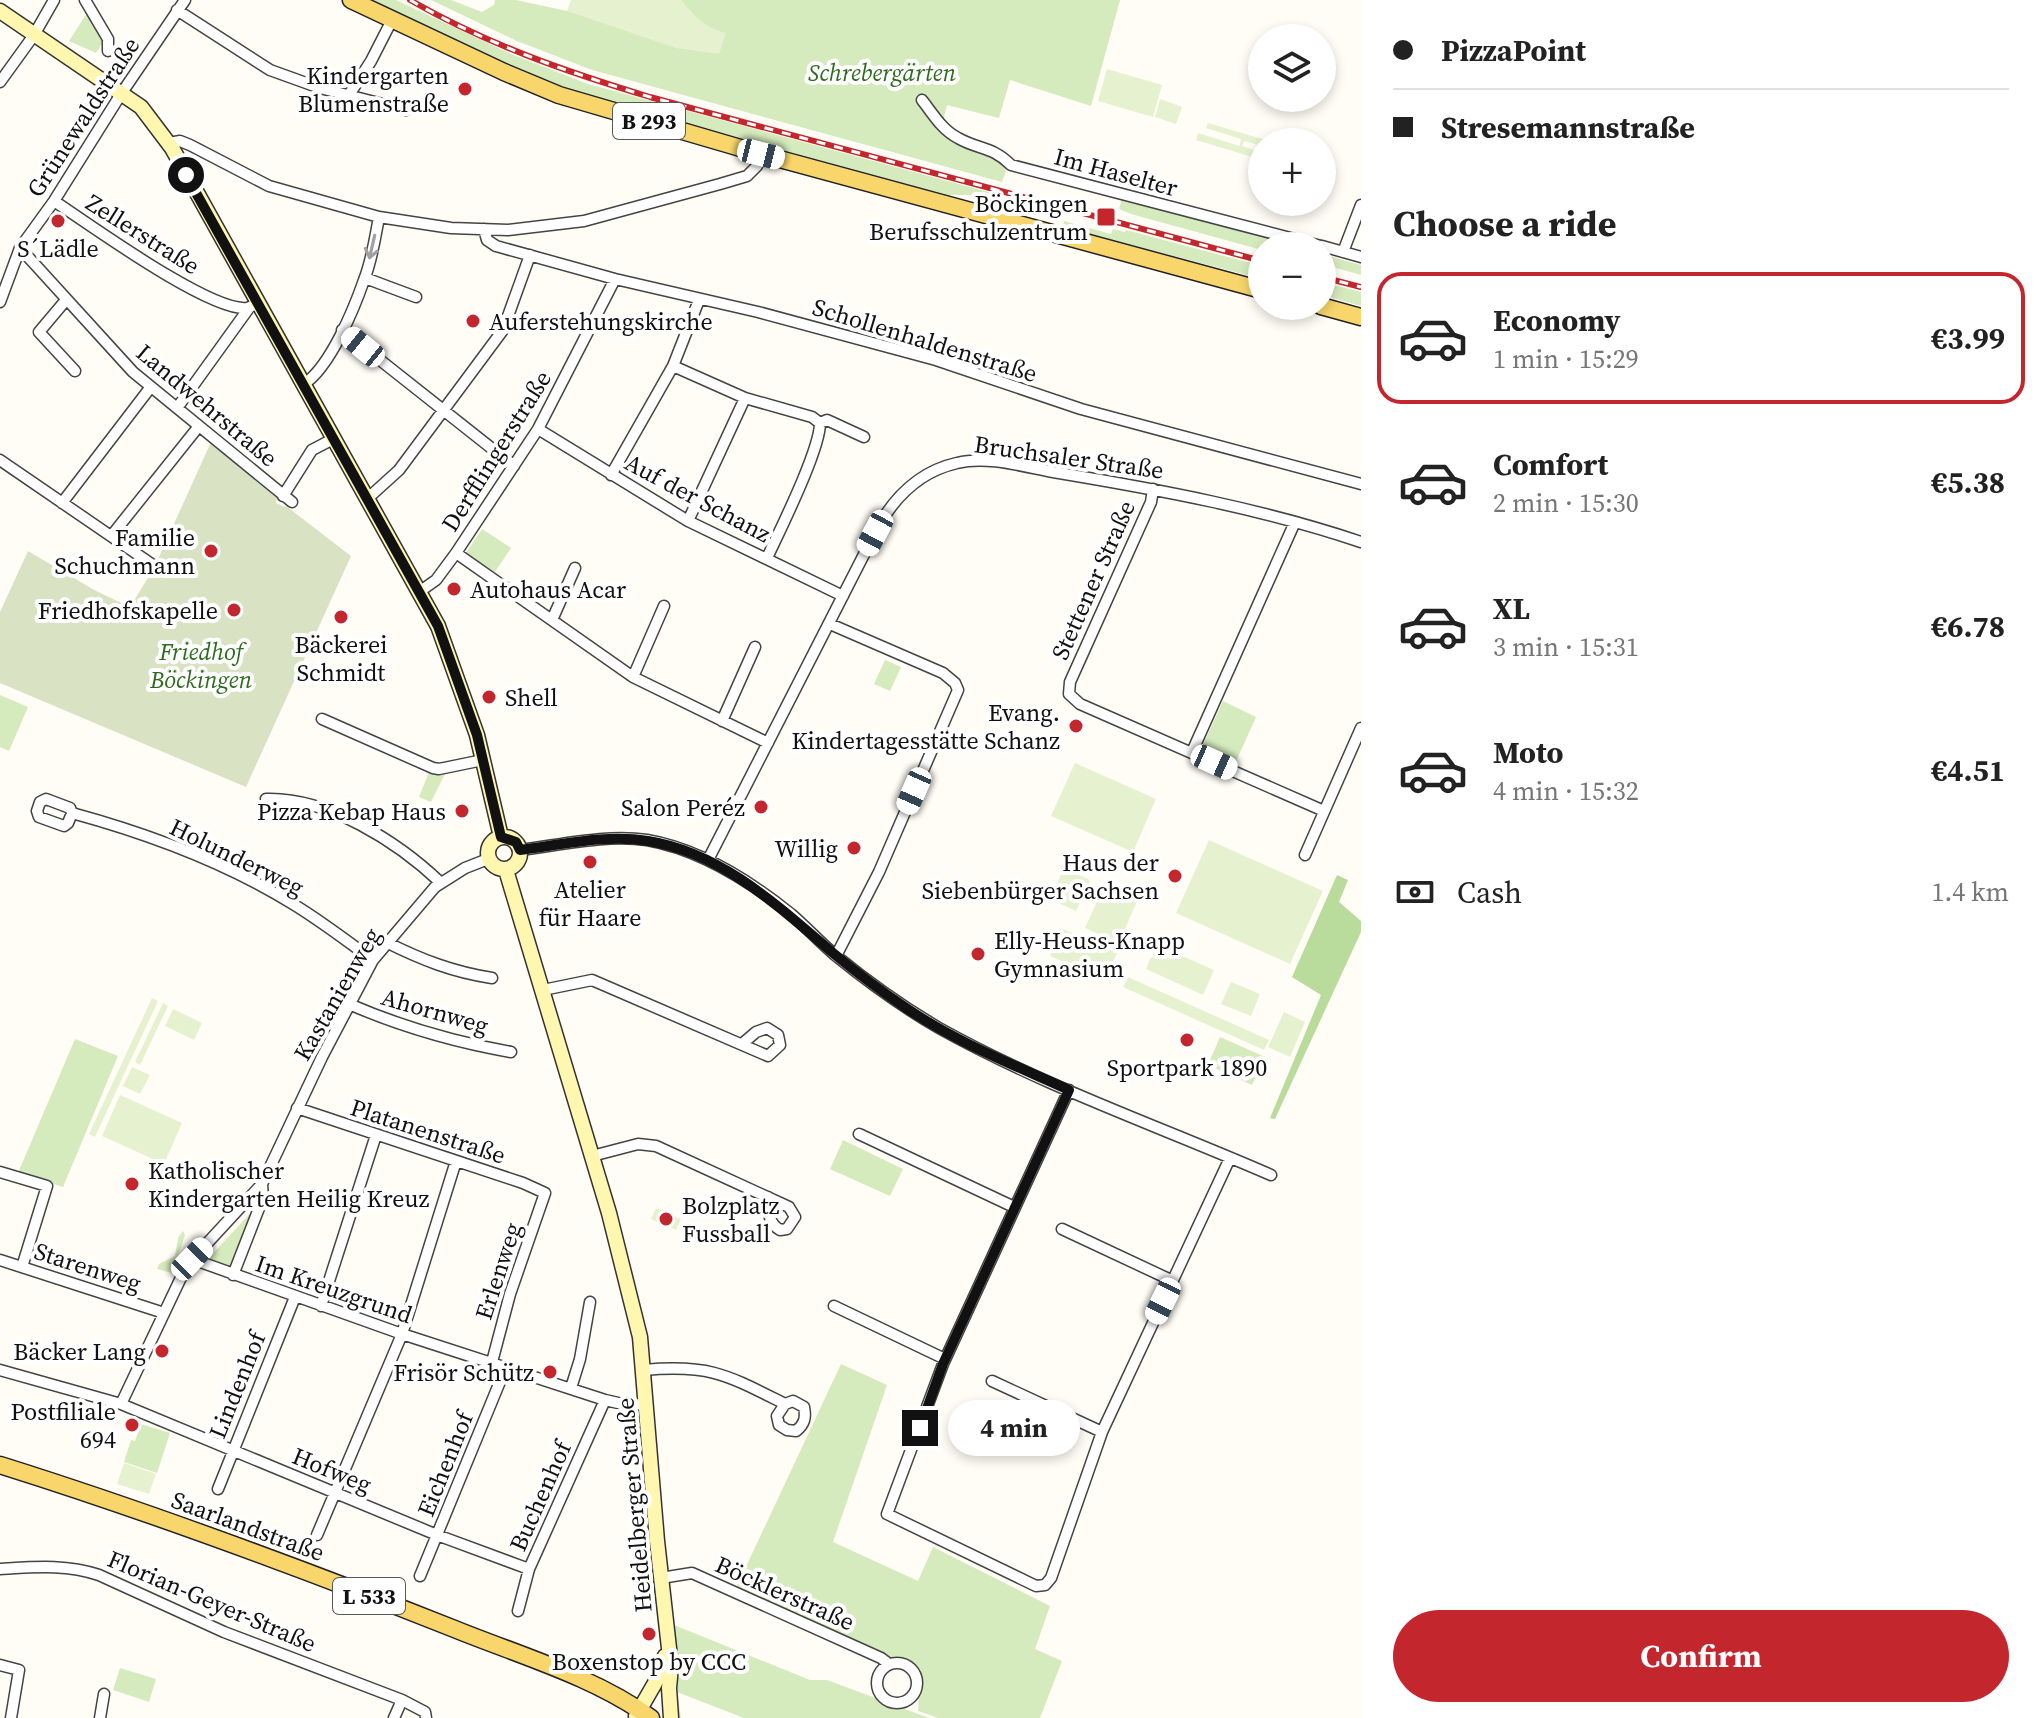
<!DOCTYPE html>
<meta charset="utf-8">
<style>
:root{--surface:#fff;--page:#f6f6f6;--text:#222;--muted:#767676;--line:#e0e0e0;--accent:#c4262e}
body{margin:0;font-family:"Source Serif 4",serif;background:var(--page);color:var(--text);height:100vh;display:flex;flex-direction:column;font-size:30px;white-space:nowrap}
*{box-sizing:border-box;margin:0}
p{font-size:26px;color:var(--muted)}
.icon{flex:none;width:44px;height:44px;fill:none;stroke:currentColor;stroke-width:2;stroke-linecap:round;stroke-linejoin:round}
.map{position:relative;flex:1;overflow:hidden}
.sheet{display:flex;flex-direction:column;background:var(--surface);width:680px}
.sheet>*{flex:none}
.guide{display:grid;align-content:center;height:176px;padding:0 32px;background:var(--surface)}
.tools{position:absolute;left:1248px;top:24px;display:grid;gap:16px}
.tools a{display:grid;place-items:center;width:88px;height:88px;border-radius:50%;background:var(--surface);box-shadow:0 4px 12px #0003;font-size:40px}
.end{position:absolute;width:36px;height:36px;margin:-18px;border:10px solid #111;background:#fff;box-shadow:0 0 0 4px #fff}
.from{border-radius:50%}
.bubble{position:absolute;height:56px;border-radius:28px;background:var(--surface);box-shadow:0 4px 12px #0003;font-size:26px;font-weight:700;line-height:56px;text-align:center}
.car{position:absolute;width:24px;height:48px;margin:-24px -12px;border-radius:10px;box-shadow:0 0 6px 2px #0007;background:linear-gradient(#fff 24%,#345 0 40%,#fff 0 76%,#345 0 86%,#fff 0)}
.guide b{display:flex;align-items:center;gap:28px;height:76px;font-size:30px}
.guide b+b{border-top:2px solid var(--line)}
.guide i{width:20px;height:20px;background:var(--text)}
ul{padding:0;list-style:none}
li{display:flex;align-items:center;gap:24px;height:132px;margin:0 16px 12px;padding:0 16px;border:4px solid transparent;border-radius:24px}
li div{flex:1}
li b{display:block;font-size:30px}
li em{font-style:normal;font-weight:700}
li.on{border-color:var(--accent)}
li>.icon{width:72px;height:72px;stroke-width:1.5}
h2{padding:0 32px;font-size:36px;line-height:96px}
.pay{display:flex;align-items:center;gap:20px;height:88px;padding:0 32px;font-size:30px}
.pay p{margin-inline-start:auto}
.primary-button{display:flex;gap:16px;margin-top:auto;padding:16px 32px}
.primary-button a{flex:1;height:92px;border-radius:48px;background:var(--accent);color:#fff;font-size:32px;font-weight:700;line-height:92px;text-align:center}
main{display:flex;flex:1;min-height:0}
.map>svg:first-child{display:block}
</style>
<main>
<div class="map">
<svg width="1361" height="1718" viewBox="0 0 1361 1718">
<rect width="100%" height="100%" fill="#fffdf5"/>
<path fill="#d5ebbd" d="M373,0H396L511,54L588,84L992,193L990,201L969,195H949L623,111L551,87L445,38Z
M431,0H451L482,12L494,5L495,0H516L567,11L713,30L696,19L681,0H1120L1091,106L1010,80L999,118L947,105L942,126L1009,163L1002,182L592,70L517,41Z
M87,13L105,39L96,53L69,41Z
M1122,199L1292,246H1262V250L1131,214L1119,209Z
M1064,221L1111,234L1113,229L1125,232L1126,230L1262,266V279L1063,227Z
M1322,254L1361,265V275L1322,264Z
M1322,282L1361,292V306L1322,295Z
M482,529L511,548L495,572L466,553Z
M885,660L901,667L890,691L874,684Z
M0,695L28,707L9,751L0,747Z
M1223,701L1256,717L1234,766L1209,754L1202,747Z
M429,772H446L431,802L419,797Z
M1220,1037L1265,1057L1252,1085L1208,1065Z
M75,1039L118,1056L63,1187L18,1173Z
M843,1140L903,1169L890,1196L830,1169Z
M255,1208L231,1269L208,1259Z
M183,1231L185,1235L172,1273L157,1269L159,1264L175,1256L178,1238Z
M841,1364L887,1385L833,1542L918,1581L933,1547L1050,1606L1035,1649L1062,1661L1040,1718H938L918,1711L920,1670L736,1588Z
M141,1424L170,1433L157,1473L124,1462L131,1440L135,1441Z
M674,1625L810,1680H827L929,1718H744L677,1692L681,1718H675L679,1663Z
M120,1668L156,1679L149,1702L113,1690Z"/>
<path fill="#b9dc9c" d="M1337,875L1348,880L1339,902L1361,921V932L1275,1119L1270,1118L1321,995L1292,977Z"/>
<path fill="#d9e3c4" d="M211,442L277,498L276,503L285,507L286,506L351,556L246,787L0,683V612L28,551L96,591L130,607L154,568Z"/>
<path fill="#e6f2cf" d="M571,0H681C694,16 705,28 726,33L719,54L676,48L567,11Z
M1107,69L1162,85L1153,117L1098,101Z
M1160,99L1182,107L1176,124L1155,117Z
M1208,123L1272,142H1262V146L1244,141L1242,146L1262,153V160L1196,140L1198,133L1240,146L1241,139L1206,128Z
M1075,763L1156,799L1133,852L1051,816Z
M1209,840L1323,891L1290,964L1176,913Z
M1064,868L1090,880L1076,911L1050,899Z
M1104,886L1137,901L1119,943L1085,928Z
M1063,929L1117,953L1105,980L1050,956Z
M1162,951H1171L1214,970L1203,995L1146,969L1150,959Z
M1128,977L1269,1040L1264,1050L1123,987Z
M1231,982L1260,994L1251,1016L1221,1004Z
M152,998L158,1001L95,1137L89,1134Z
M163,1003L168,1006L140,1065L135,1062Z
M173,1009L202,1023L194,1040L165,1026Z
M1284,1012L1305,1022L1290,1057L1268,1047Z
M132,1067L150,1075L140,1094L123,1086Z
M120,1095L182,1123L164,1164L102,1136Z
M656,1208L681,1219L676,1230L651,1219Z
M124,1463L156,1474L149,1494L117,1484Z"/>
<g fill="none" stroke-linecap="round" stroke-linejoin="round">
<g stroke="#444" stroke-width="13">
<path id="street" d="M85,0L108,39V51
M177,10L270,70L320,88L406,110
M0,82L34,35L54,0
M349,95L371,61L392,20
M922,100C933,114 942,130 958,138C979,150 992,146 1011,165L1321,246
M169,143L180,141L190,145L269,186L379,217L451,228L508,230L584,221L720,184L747,176L757,166L761,154
M54,201C89,224 210,312 247,308C251,307 254,305 258,302
M484,229L487,240L496,246L615,279L758,312L936,360L1081,409L1361,484
M1322,246L1361,257
M20,248L133,372L292,502
M1343,252L1361,205
M365,278L416,297
M66,300L39,332L75,371
M0,302L20,248L54,201L121,94L185,0
M342,330L514,466
M673,366L745,398L812,417L820,423L827,420L864,437
M304,384C330,367 354,309 364,280C372,260 375,238 379,217
M177,408L249,308
M538,429L688,521L843,596
M0,460L153,565
M611,475L673,366L699,300
M1153,489L1151,502L1070,682L1069,694L1080,704L1324,811
M283,496L312,450L335,438
M367,499L399,470L503,330L530,255
M62,503L150,388
M688,521L745,398
M112,535L199,426
M456,553L633,677L768,743
M767,558C780,530 820,450 820,423
M419,592L436,580L456,553L538,429L615,279
M552,620L575,568
M830,624L943,673L955,683L958,690L879,872L836,956
M633,677L664,606
M322,719L433,768L439,769L483,760
M722,721L755,647
M1192,752L1295,522
M266,799C328,797 398,842 441,883
M72,813L68,823L64,826L39,817L37,811L40,802L46,799L70,808L72,813C149,834 225,862 293,904C321,921 347,941 373,960
M520,850C561,845 606,834 647,840C699,849 750,881 791,914C806,927 820,942 835,955C868,982 903,1007 939,1028C1045,1087 1161,1127 1271,1175
M1305,855L1361,728
M708,860L879,525C897,494 921,471 957,463C989,455 1028,468 1059,473C1161,490 1263,509 1361,542
M386,942C422,960 453,972 492,978
M543,990L592,980L768,1056L780,1045L778,1035L767,1028L756,1032L742,1044
M349,1004C402,1027 454,1042 511,1052
M1069,1090L943,1364L887,1514L1036,1586L1045,1585L1051,1578L1102,1432L1230,1158
M297,1108L523,1183L545,1193L510,1294L492,1362
M859,1134L1014,1207
M592,1156L638,1144L656,1146L789,1207L795,1217L787,1229L780,1230C767,1222 769,1211 768,1197
M0,1172L47,1186L22,1267
M1062,1229L1173,1281
M192,1259L402,1334L605,1400L627,1405L647,1404
M0,1260L164,1313
M233,1275L263,1198L262,1184
M321,1306L376,1135
M834,1306L945,1359
M0,1370L121,1404L437,1535L529,1569
M644,1370C710,1364 727,1375 785,1404L793,1401L804,1407C806,1417 805,1424 796,1431L787,1430L779,1425L777,1416L785,1404
M992,1381L1102,1432
M571,1388L580,1359L590,1302
M121,1404L187,1265L262,1184L322,1057L373,960L435,887L465,868L488,859
M218,1489L295,1297
M317,1535L402,1334L456,1161
M0,1569C35,1567 66,1564 99,1575L224,1632L402,1700L425,1712L426,1718
M420,1576L506,1367
M661,1578L692,1573L881,1658L889,1664
M518,1611L529,1569L605,1400
M877 1683a20 20 0 1 1 40 0a20 20 0 1 1-40 0Z
M0,1665L19,1670L11,1718
M100,1718L104,1694
M394,1718L402,1700"/>
</g>
<g stroke="#333" stroke-width="17">
<path id="secondary" d="M0,11L141,107L172,148L438,626L477,735L501,837
M488 853a16 16 0 1 1 32 0a16 16 0 1 1-32 0Z
M506,870L609,1213L640,1337L657,1541L671,1666L669,1688L671,1718
M636,1716L655,1683L665,1656"/>
</g>
<g stroke="#222" stroke-width="19">
<path id="primary" d="M351,0L504,72L559,95L761,154L1262,290
M1321,306L1361,317
M0,1465C153,1513 303,1569 452,1628C518,1655 593,1676 651,1718"/>
</g>
<use href="#street" stroke="#fff" stroke-width="10"/>
<use href="#secondary" stroke="#fff6b0" stroke-width="14"/>
<use href="#primary" stroke="#f9d66b" stroke-width="16"/>
<g stroke="#c4262e" stroke-width="6">
<path id="rail" d="M410,0C486,44 567,72 650,97L1262,261
M1322,277L1361,287"/>
</g>
<use href="#rail" stroke="#fff" stroke-width="3" stroke-dasharray="9" stroke-linecap="butt"/>
</g>
<defs><path id="oneway-shaft" d="M-6 0H5M1.5-3L5.5 0L1.5 3" fill="none" stroke-width="1.6" stroke-linecap="round" stroke-linejoin="round" transform="scale(2)"/></defs>
<use stroke="#a0a0a0" href="#oneway-shaft" transform="translate(372 247) rotate(103)"/>
<g fill="none" stroke-linecap="round" stroke-linejoin="round">
<path stroke="#111" stroke-width="10" d="M186,175L438,626L477,735L501,837L516,842L520,850C561,845 606,834 648,841C722,853 778,906 833,953C856,972 881,991 906,1008C956,1042 1014,1065 1069,1090L943,1364L920,1428"/>
</g>
<g fill="#c4262e" stroke="#fff" stroke-width="3">
<circle cx="465" cy="89" r="8"/>
<rect x="1096" y="207" width="20" height="20" rx="4"/>
<circle cx="58" cy="221" r="8"/>
<circle cx="473" cy="321" r="8"/>
<circle cx="211" cy="551" r="8"/>
<circle cx="454" cy="589" r="8"/>
<circle cx="234" cy="610" r="8"/>
<circle cx="341" cy="617" r="8"/>
<circle cx="489" cy="697" r="8"/>
<circle cx="1076" cy="726" r="8"/>
<circle cx="761" cy="807" r="8"/>
<circle cx="462" cy="811" r="8"/>
<circle cx="854" cy="848" r="8"/>
<circle cx="590" cy="862" r="8"/>
<circle cx="1175" cy="876" r="8"/>
<circle cx="978" cy="954" r="8"/>
<circle cx="1187" cy="1040" r="8"/>
<circle cx="132" cy="1184" r="8"/>
<circle cx="666" cy="1219" r="8"/>
<circle cx="162" cy="1351" r="8"/>
<circle cx="550" cy="1372" r="8"/>
<circle cx="132" cy="1425" r="8"/>
<circle cx="649" cy="1634" r="8"/>
</g>
<g text-anchor="middle" dominant-baseline="central" stroke-width="8" stroke-linejoin="round" paint-order="stroke">
<g fill="#fff" stroke="#585858" stroke-width="2">
<rect x="613" y="103" width="72" height="36" rx="6"/>
<rect x="333" y="1578" width="72" height="36" rx="6"/>
</g>
<g font-size="22" font-weight="bold" fill="#111">
<text x="649" y="121">B 293</text>
<text x="369" y="1596">L 533</text>
</g>
<g font-size="24" font-style="italic" fill="#2f6b1f" stroke="#fff">
<text x="882" y="72">Schrebergärten</text>
<text x="201" y="651">Friedhof<tspan x="201" dy="28">Böckingen</tspan></text>
</g>
<g font-size="24" fill="#111" stroke="#fff" text-anchor="end">
<text x="449" y="75">Kindergarten<tspan x="449" dy="28">Blumenstraße</tspan></text>
<text x="1088" y="203">Böckingen<tspan x="1088" dy="28">Berufsschulzentrum</tspan></text>
<text x="58" y="248" text-anchor="middle">S´Lädle</text>
<text x="489" y="321" text-anchor="start">Auferstehungskirche</text>
<text x="195" y="537">Familie<tspan x="195" dy="28">Schuchmann</tspan></text>
<text x="470" y="589" text-anchor="start">Autohaus Acar</text>
<text x="218" y="610">Friedhofskapelle</text>
<text x="341" y="644" text-anchor="middle">Bäckerei<tspan x="341" dy="28">Schmidt</tspan></text>
<text x="505" y="697" text-anchor="start">Shell</text>
<text x="1060" y="712">Evang.<tspan x="1060" dy="28">Kindertagesstätte Schanz</tspan></text>
<text x="745" y="807">Salon Peréz</text>
<text x="446" y="811">Pizza Kebap Haus</text>
<text x="838" y="848">Willig</text>
<text x="1159" y="862">Haus der<tspan x="1159" dy="28">Siebenbürger Sachsen</tspan></text>
<text x="590" y="889" text-anchor="middle">Atelier<tspan x="590" dy="28">für Haare</tspan></text>
<text x="994" y="940" text-anchor="start">Elly-Heuss-Knapp<tspan x="994" dy="28">Gymnasium</tspan></text>
<text x="1187" y="1067" text-anchor="middle">Sportpark 1890</text>
<text x="148" y="1170" text-anchor="start">Katholischer<tspan x="148" dy="28">Kindergarten Heilig Kreuz</tspan></text>
<text x="682" y="1205" text-anchor="start">Bolzplatz<tspan x="682" dy="28">Fussball</tspan></text>
<text x="146" y="1351">Bäcker Lang</text>
<text x="534" y="1372">Frisör Schütz</text>
<text x="116" y="1411">Postfiliale<tspan x="116" dy="28">694</tspan></text>
<text x="649" y="1661" text-anchor="middle">Boxenstop by CCC</text>
</g>
<g font-size="24" fill="#111" stroke="#fff">
<text transform="translate(83 117) rotate(-57)">Grünewaldstraße</text>
<text transform="translate(1116 172) rotate(15)">Im Haselter</text>
<text transform="translate(143 234) rotate(32)">Zellerstraße</text>
<text transform="translate(925 340) rotate(17)">Schollenhaldenstraße</text>
<text transform="translate(207 405) rotate(40)">Landwehrstraße</text>
<text transform="translate(496 451) rotate(-58)">Derfflingerstraße</text>
<text transform="translate(1069 457) rotate(8)">Bruchsaler Straße</text>
<text transform="translate(698 498) rotate(28)">Auf der Schanz</text>
<text transform="translate(1093 580) rotate(-66)">Stettener Straße</text>
<text transform="translate(237 857) rotate(26)">Holunderweg</text>
<text transform="translate(337 994) rotate(-60)">Kastanienweg</text>
<text transform="translate(435 1011) rotate(16)">Ahornweg</text>
<text transform="translate(428 1131) rotate(18)">Platanenstraße</text>
<text transform="translate(88 1267) rotate(18)">Starenweg</text>
<text transform="translate(498 1271) rotate(-72)">Erlenweg</text>
<text transform="translate(334 1289) rotate(19)">Im Kreuzgrund</text>
<text transform="translate(237 1385) rotate(-68)">Lindenhof</text>
<text transform="translate(445 1464) rotate(-68)">Eichenhof</text>
<text transform="translate(332 1470) rotate(22)">Hofweg</text>
<text transform="translate(540 1496) rotate(-66)">Buchenhof</text>
<text transform="translate(634 1505) rotate(-95)">Heidelberger Straße</text>
<text transform="translate(248 1526) rotate(20)">Saarlandstraße</text>
<text transform="translate(785 1593) rotate(24)">Böcklerstraße</text>
<text transform="translate(212 1601) rotate(23)">Florian-Geyer-Straße</text>
</g>
</g>
</svg>
<div class="tools">
<a><svg class="icon" aria-label="layers" viewBox="0 0 24 24"><path d="M12 4l9 5-9 5-9-5zM3 14l9 5 9-5"/></svg></a>
<a>+</a>
<a>−</a>
</div>
<i class="end from" style="left:186px;top:175px"></i>
<i class="end" style="left:920px;top:1428px"></i>
<div class="bubble" style="left:948px;top:1400px;width:132px">4 min</div>
<i class="car" style="left:761px;top:154px;rotate:104deg"></i>
<i class="car" style="left:363px;top:347px;rotate:309deg"></i>
<i class="car" style="left:875px;top:533px;rotate:208deg"></i>
<i class="car" style="left:1214px;top:762px;rotate:114deg"></i>
<i class="car" style="left:914px;top:791px;rotate:204deg"></i>
<i class="car" style="left:192px;top:1259px;rotate:44deg"></i>
<i class="car" style="left:1163px;top:1301px;rotate:206deg"></i>
</div>
<section class="sheet">
<div class="guide">
<b><i class="from"></i>PizzaPoint</b>
<b><i></i>Stresemannstraße</b>
</div>
<h2>Choose a ride</h2>
<ul>
<li class="on"><svg class="icon" aria-label="car" viewBox="0 0 24 24"><path d="M5 17H2v-5l4-1 3-4h7l3 4 3 1v5h-3M9 17h6M6 11h13"/><circle cx="7" cy="17" r="2"/><circle cx="17" cy="17" r="2"/></svg><div><b>Economy</b><p>1 min · 15:29</p></div><em>€3.99</em></li>
<li><svg class="icon" aria-label="car" viewBox="0 0 24 24"><path d="M5 17H2v-5l4-1 3-4h7l3 4 3 1v5h-3M9 17h6M6 11h13"/><circle cx="7" cy="17" r="2"/><circle cx="17" cy="17" r="2"/></svg><div><b>Comfort</b><p>2 min · 15:30</p></div><em>€5.38</em></li>
<li><svg class="icon" aria-label="car" viewBox="0 0 24 24"><path d="M5 17H2v-5l4-1 3-4h7l3 4 3 1v5h-3M9 17h6M6 11h13"/><circle cx="7" cy="17" r="2"/><circle cx="17" cy="17" r="2"/></svg><div><b>XL</b><p>3 min · 15:31</p></div><em>€6.78</em></li>
<li><svg class="icon" aria-label="car" viewBox="0 0 24 24"><path d="M5 17H2v-5l4-1 3-4h7l3 4 3 1v5h-3M9 17h6M6 11h13"/><circle cx="7" cy="17" r="2"/><circle cx="17" cy="17" r="2"/></svg><div><b>Moto</b><p>4 min · 15:32</p></div><em>€4.51</em></li>
</ul>
<div class="pay"><svg class="icon" aria-label="cash" viewBox="0 0 24 24"><path d="M3 7h18v10H3z"/><circle cx="12" cy="12" r="2"/></svg>Cash<p>1.4 km</p></div>
<div class="primary-button"><a>Confirm</a></div>
</section>
</main>
